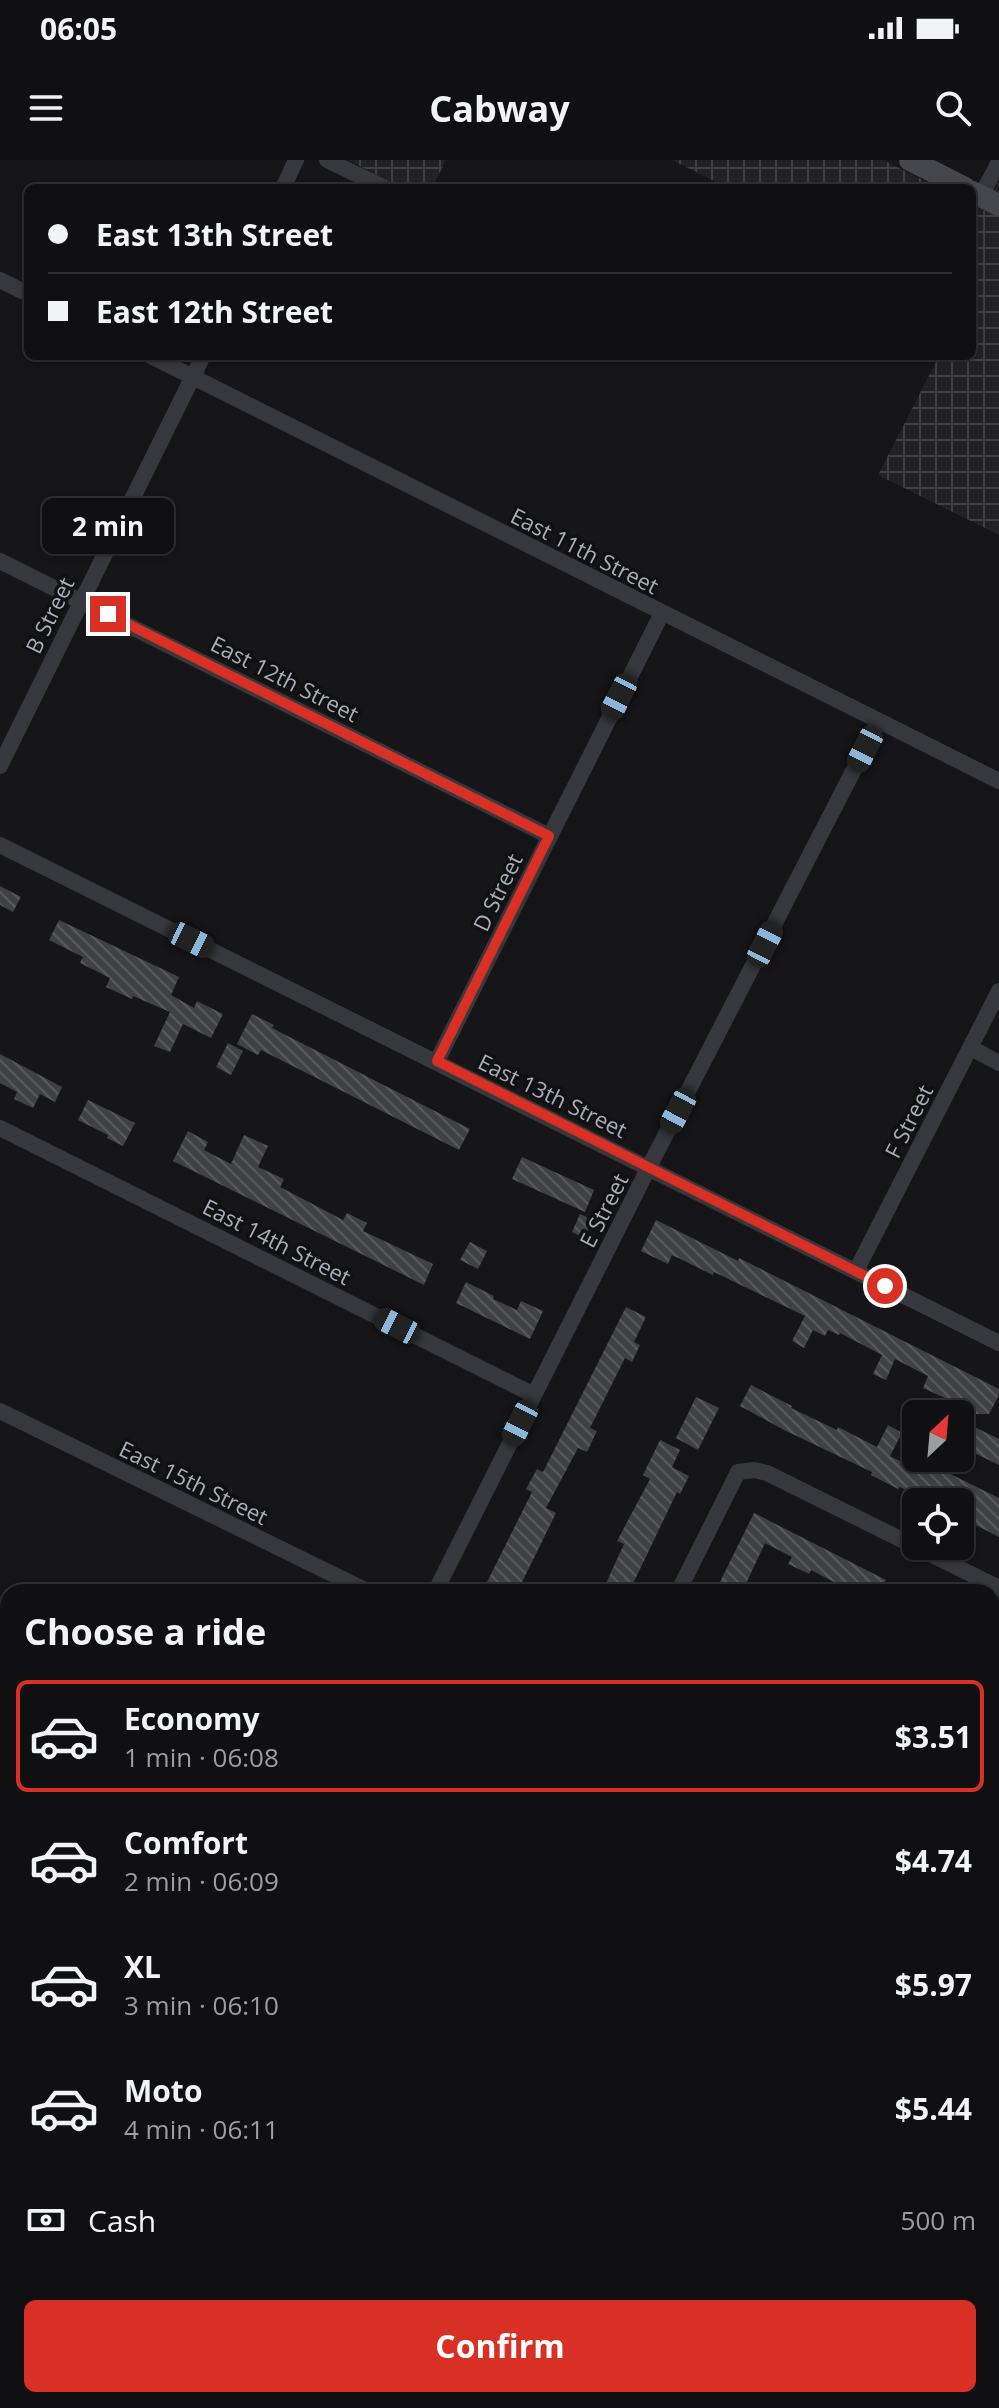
<!DOCTYPE html>
<meta charset="utf-8">
<style>
:root{--surface:#101012;--page:#19191b;--text:#f1f3f6;--muted:#9c9d9f;--line:#303032;--accent:#d93025}
body{margin:0;font-family:"Open Sans",sans-serif;background:var(--page);color:var(--text);height:100vh;display:flex;flex-direction:column;font-size:30px;white-space:nowrap}
*{box-sizing:border-box;margin:0}
p{font-size:26px;color:var(--muted)}
.icon{flex:none;width:44px;height:44px;fill:none;stroke:currentColor;stroke-width:2;stroke-linecap:round;stroke-linejoin:round}
.map{position:relative;flex:1;overflow:hidden}
.sheet{position:absolute;left:0px;top:1424px;width:1000px;height:824px;display:flex;flex-direction:column;background:var(--surface);border-radius:24px 24px 0 0;box-shadow:0 2px 6px #0004,0 0 0 2px var(--line)}
.sheet>*{flex:none}
.banner{position:absolute;left:24px;top:24px;width:952px;height:176px;border-radius:12px;box-shadow:0 2px 6px #0004,0 0 0 2px var(--line);display:grid;align-content:center;height:176px;padding:0 24px;background:var(--surface)}
.needle{width:52px;rotate:26deg}
.fabs{position:absolute;left:902px;top:1240px;display:grid;gap:16px}
.fabs a{display:grid;place-items:center;width:72px;height:72px;border-radius:12px;background:var(--surface);box-shadow:0 2px 6px #0004,0 0 0 2px var(--line);font-size:40px}
.end{position:absolute;width:36px;height:36px;margin:-18px;border:10px solid #d93025;background:#fff;box-shadow:0 0 0 4px #fff}
.from{border-radius:50%}
.bubble{position:absolute;height:56px;border-radius:12px;background:var(--surface);box-shadow:0 2px 6px #0004,0 0 0 2px var(--line);font-size:26px;font-weight:700;line-height:56px;text-align:center}
.car{position:absolute;width:24px;height:48px;margin:-24px -12px;border-radius:10px;box-shadow:0 0 6px 2px #0007;background:linear-gradient(#222 24%,#8ab4d8 0 40%,#222 0 76%,#8ab4d8 0 86%,#222 0)}
.banner b{display:flex;align-items:center;gap:28px;height:76px;font-size:30px}
.banner b+b{border-top:2px solid var(--line)}
.banner i{width:20px;height:20px;background:var(--text)}
ul{padding:0;list-style:none}
li{display:flex;align-items:center;gap:24px;height:112px;margin:0 16px 12px;padding:0 8px;border:4px solid transparent;border-radius:12px}
li div{flex:1}
li b{display:block;font-size:30px}
li em{font-style:normal;font-weight:700}
li.on{border-color:var(--accent)}
li>.icon{width:72px;height:72px;stroke-width:1.5}
h2{padding:0 24px;font-size:36px;line-height:96px}
.pay{display:flex;align-items:center;gap:20px;height:88px;padding:0 24px;font-size:30px}
.pay p{margin-inline-start:auto}
.button{display:flex;gap:16px;margin-top:auto;padding:16px 24px}
.button a{flex:1;height:92px;border-radius:12px;background:var(--accent);color:#fff;font-size:32px;font-weight:700;line-height:92px;text-align:center}
.status{display:flex;justify-content:space-between;align-items:center;height:56px;padding:0 40px;background:var(--surface);direction:ltr}
.status svg{height:22px;fill:currentColor}
header{display:flex;justify-content:space-between;align-items:center;height:104px;padding:0 24px;background:var(--surface);font-size:36px;font-weight:700}
.map>svg:first-child{display:block}
</style>
<div class="status"><b>06:05</b><svg viewBox="0 0 49 12"><path d="M0 12V9h3v3zM5 12V6h3v6zM10 12V3h3v9zM15 12V0h3v12zM26 1h20v11H26zM47 4h2v5h-2z"/></svg></div>
<header><svg class="icon" aria-label="menu" viewBox="0 0 24 24"><path d="M4 6h16M4 12h16M4 18h16"/></svg>Cabway<svg class="icon" aria-label="search" viewBox="0 0 24 24"><circle cx="10" cy="10" r="6"/><path d="M15 15l6 6"/></svg></header>
<div class="map">
<svg width="999" height="2248" viewBox="0 0 999 2248">
<defs>
<pattern id="industrial-grid" width="8" height="8" patternUnits="userSpaceOnUse" patternTransform="scale(2)"><rect width="8" height="8" fill="#222225"/><path d="M0 4h8M4 0v8" fill="none" stroke="#3f3f43"/></pattern>
<pattern id="building-back-hatch" width="6" height="6" patternUnits="userSpaceOnUse" patternTransform="scale(2)"><rect width="6" height="6" fill="#404145"/><path d="M-1 5l2 2M0 0l6 6M5-1l2 2" fill="none" stroke="#595a5e"/></pattern>
</defs>
<rect width="100%" height="100%" fill="#161618"/>
<path fill="url(#industrial-grid)" d="M348,0H446L432,28H402Z
M672,0H883L939,28H728Z
M999,22V375L878,315L939,196H972V45L984,51Z"/>
<path fill="url(#building-back-hatch)" d="M0,726L21,737L13,752L0,745Z
M59,760L179,817L171,835L194,848L197,841L223,854L211,878L183,864L170,892L154,886L170,852L133,836L132,839L106,827L110,818L80,803L83,797L49,780Z
M252,854L274,865L272,868L470,969L459,990L261,890L258,895L237,884Z
M228,883L243,891L231,915L216,907Z
M0,894L62,927L55,942L40,934L33,948L14,939L17,932L0,923Z
M88,940L135,963L123,986L107,978L108,975L78,960Z
M188,971L208,982L204,990L231,1004L244,975L268,986L258,1007L284,1019L280,1027L343,1060L347,1053L367,1063L363,1071L433,1104L424,1125L173,1001Z
M522,997L594,1030L585,1052L512,1019Z
M580,1054L593,1060L584,1078L572,1072Z
M656,1060L738,1101L739,1098L999,1229V1235L989,1254H950L956,1243L923,1228L928,1216L895,1199L886,1220L873,1214L882,1195L840,1173L839,1175L828,1170L825,1176L813,1170L804,1188L792,1181L805,1156L714,1112L713,1115L672,1095L668,1104L641,1091Z
M470,1082L487,1091L478,1109L460,1100Z
M466,1122L494,1136L493,1139L517,1150L521,1141L543,1151L530,1179L456,1143Z
M626,1147L646,1157L634,1182L640,1185L632,1202L625,1198L590,1268L597,1271L587,1292L578,1288L546,1348L556,1353L536,1394L517,1432H482L532,1332L526,1329L537,1309L543,1312Z
M751,1225L792,1246L791,1248L837,1270L838,1267L877,1287L888,1265L902,1273L890,1296L915,1309L920,1299L999,1338V1377L960,1357V1342H930L900,1327L898,1329L871,1315L872,1312L784,1270L740,1246Z
M696,1237L719,1248L698,1290L676,1278Z
M960,1260L999,1279V1305L960,1286Z
M660,1280L680,1290L672,1307L689,1316L680,1334L677,1332L629,1432H602L624,1384L617,1381L650,1319L643,1315Z
M754,1353L886,1420L880,1432H853L811,1410L809,1414L788,1404L792,1397L765,1383L742,1432H715Z"/>
<g fill="none" stroke-linecap="round" stroke-linejoin="round">
<path stroke="#37383d" stroke-width="8" d="M0,1540L8,1535
M0,1988L8,1972"/>
<path stroke="#37383d" stroke-width="16" d="M327,0L385,28
M283,28L296,0
M981,36L999,2
M0,120L28,134
M151,196L999,621
M0,401L549,676
M0,606L203,196
M0,685L999,1183
M971,888L999,903
M437,901L662,453
M0,968L534,1235
M856,1111L999,831
M0,1251L369,1432
M435,1432L649,1007L879,561
M678,1432L738,1312L754,1310L767,1313L999,1428
M992,1657L999,1660
M992,1966L999,1952
M992,1992L999,1995
M0,2104L8,2108
M274,2240L291,2248
M259,2248L263,2240"/>
<path stroke="#45474d" stroke-width="22" d="M910,0L965,28
M972,32L999,45
M992,1702L999,1688
M800,2240L815,2248
M718,2248L722,2240"/>
</g>
<g fill="none" stroke-linecap="round" stroke-linejoin="round">
<path stroke="#d93025" stroke-width="10" d="M108,454L549,676L437,901L885,1126"/>
</g>
<g text-anchor="middle" dominant-baseline="central" stroke-width="7" stroke-linejoin="round" paint-order="stroke">
<g font-size="22" fill="#a8adb8" stroke="#111113">
<text transform="translate(585 390) rotate(27)">East 11th Street</text>
<text transform="translate(49 455) rotate(-64)">B Street</text>
<text transform="translate(285 518) rotate(27)">East 12th Street</text>
<text transform="translate(497 732) rotate(-64)">D Street</text>
<text transform="translate(553 935) rotate(26)">East 13th Street</text>
<text transform="translate(908 961) rotate(-63)">F Street</text>
<text transform="translate(603 1050) rotate(-63)">E Street</text>
<text transform="translate(277 1081) rotate(27)">East 14th Street</text>
<text transform="translate(194 1322) rotate(26)">East 15th Street</text>
</g>
</g>
</svg>
<div class="fabs">
<a><svg class="needle" viewBox="-14 -14 28 28"><path d="M0-13l5 13h-10z" fill="#e53935"/><path d="M0 13l5-13h-10z" fill="#9c9d9f"/></svg></a>
<a><svg class="icon" aria-label="locate" viewBox="0 0 24 24"><circle cx="12" cy="12" r="6"/><path d="M12 2v4M12 18v4M2 12h4M18 12h4"/></svg></a>
</div>
<i class="end from" style="left:885px;top:1126px"></i>
<i class="end" style="left:108px;top:454px"></i>
<div class="bubble" style="left:42px;top:338px;width:132px">2 min</div>
<i class="car" style="left:619px;top:537px;rotate:207deg"></i>
<i class="car" style="left:865px;top:589px;rotate:207deg"></i>
<i class="car" style="left:191px;top:780px;rotate:116deg"></i>
<i class="car" style="left:765px;top:784px;rotate:27deg"></i>
<i class="car" style="left:678px;top:951px;rotate:208deg"></i>
<i class="car" style="left:397px;top:1166px;rotate:297deg"></i>
<i class="car" style="left:520px;top:1263px;rotate:207deg"></i>
<div class="banner">
<b><i class="from"></i>East 13th Street</b>
<b><i></i>East 12th Street</b>
</div>
<section class="sheet">
<h2>Choose a ride</h2>
<ul>
<li class="on"><svg class="icon" aria-label="car" viewBox="0 0 24 24"><path d="M5 17H2v-5l4-1 3-4h7l3 4 3 1v5h-3M9 17h6M6 11h13"/><circle cx="7" cy="17" r="2"/><circle cx="17" cy="17" r="2"/></svg><div><b>Economy</b><p>1 min · 06:08</p></div><em>$3.51</em></li>
<li><svg class="icon" aria-label="car" viewBox="0 0 24 24"><path d="M5 17H2v-5l4-1 3-4h7l3 4 3 1v5h-3M9 17h6M6 11h13"/><circle cx="7" cy="17" r="2"/><circle cx="17" cy="17" r="2"/></svg><div><b>Comfort</b><p>2 min · 06:09</p></div><em>$4.74</em></li>
<li><svg class="icon" aria-label="car" viewBox="0 0 24 24"><path d="M5 17H2v-5l4-1 3-4h7l3 4 3 1v5h-3M9 17h6M6 11h13"/><circle cx="7" cy="17" r="2"/><circle cx="17" cy="17" r="2"/></svg><div><b>XL</b><p>3 min · 06:10</p></div><em>$5.97</em></li>
<li><svg class="icon" aria-label="car" viewBox="0 0 24 24"><path d="M5 17H2v-5l4-1 3-4h7l3 4 3 1v5h-3M9 17h6M6 11h13"/><circle cx="7" cy="17" r="2"/><circle cx="17" cy="17" r="2"/></svg><div><b>Moto</b><p>4 min · 06:11</p></div><em>$5.44</em></li>
</ul>
<div class="pay"><svg class="icon" aria-label="cash" viewBox="0 0 24 24"><path d="M3 7h18v10H3z"/><circle cx="12" cy="12" r="2"/></svg>Cash<p>500 m</p></div>
<div class="button"><a>Confirm</a></div>
</section>
</div>
